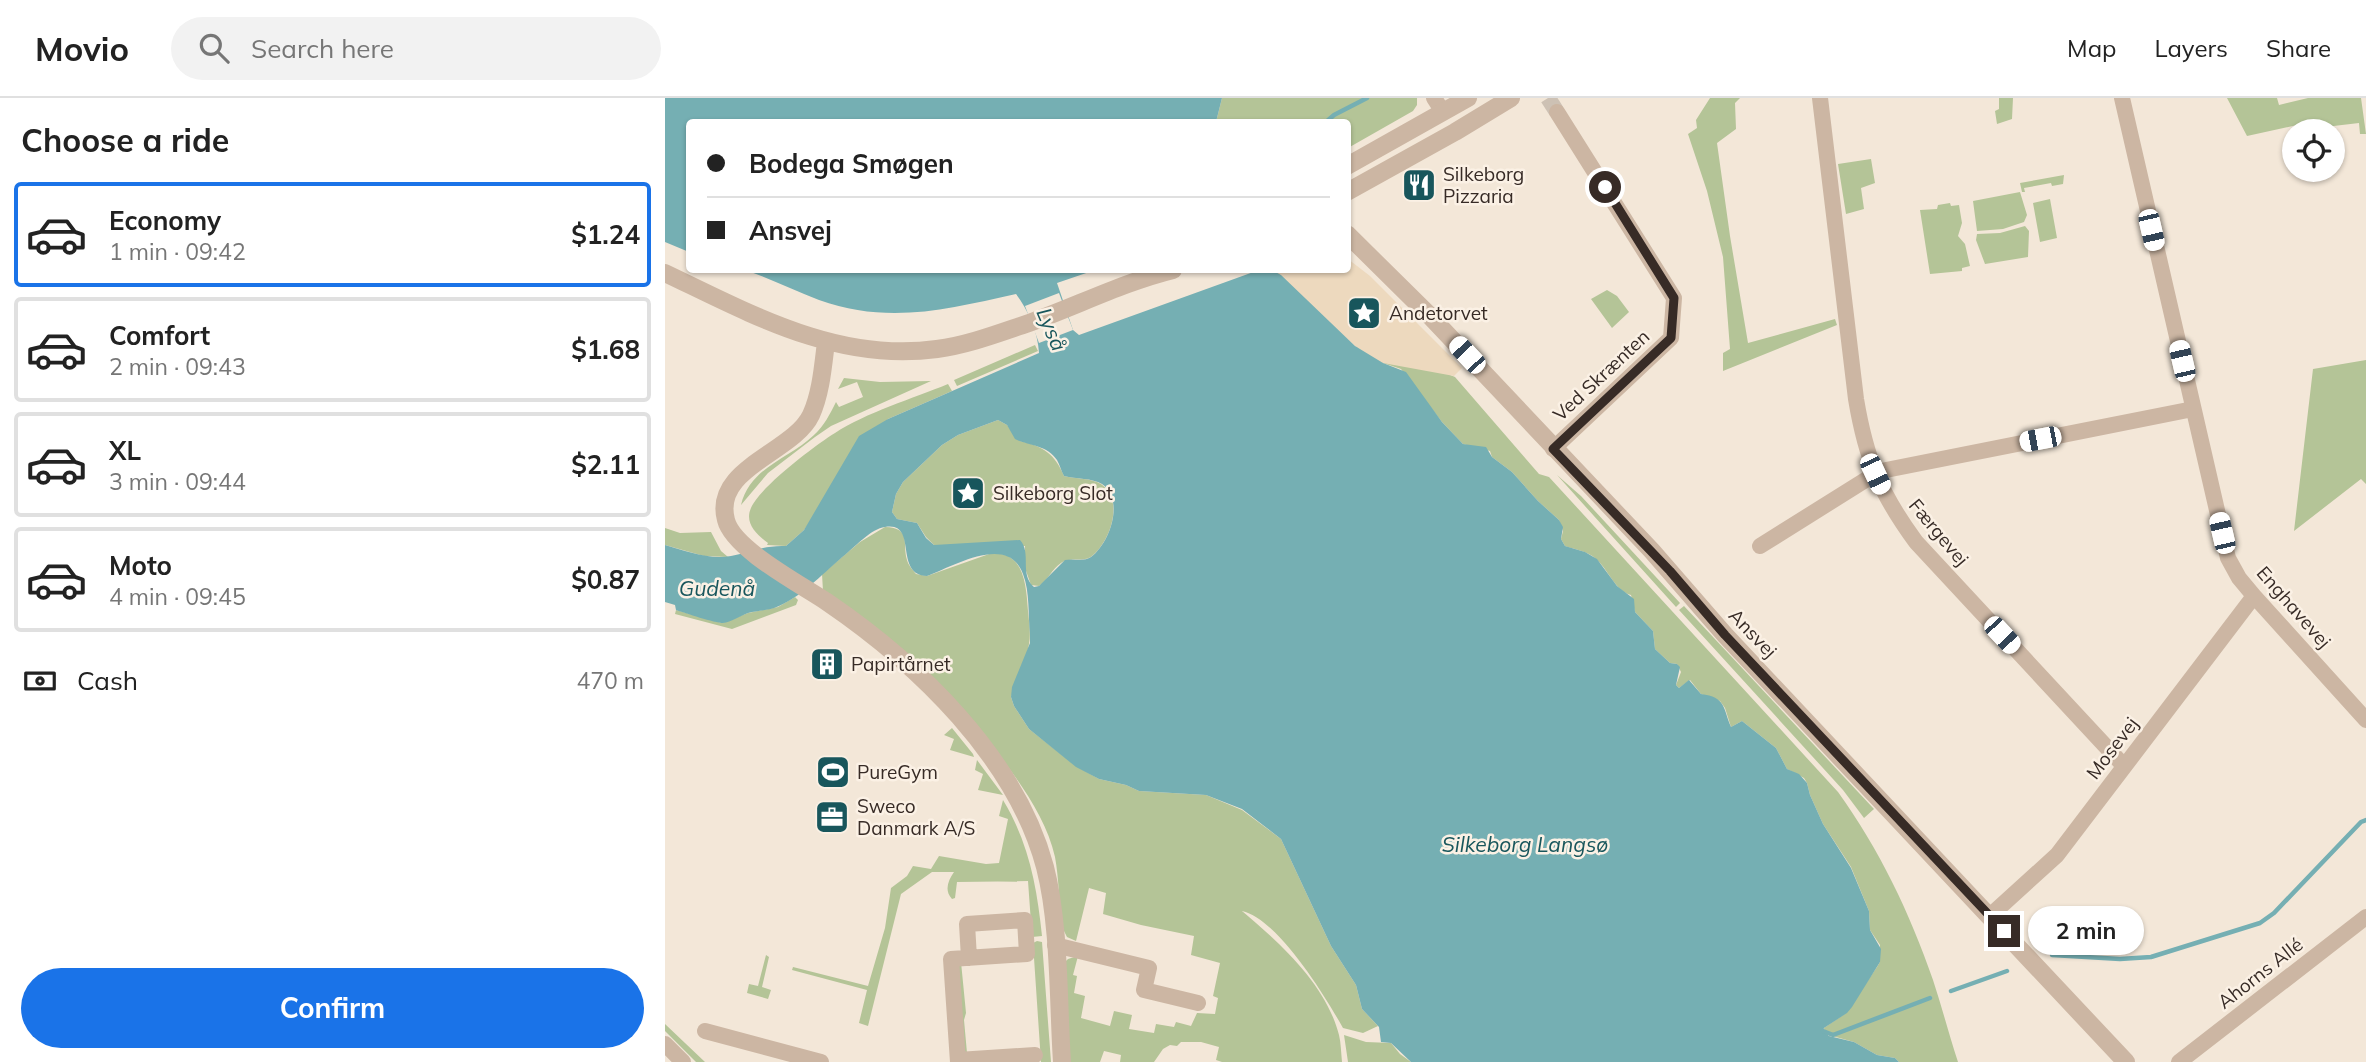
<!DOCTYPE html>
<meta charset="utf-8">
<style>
:root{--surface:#fff;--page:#f2f2f2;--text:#222;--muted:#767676;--line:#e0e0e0;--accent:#1a73e8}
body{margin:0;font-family:Mulish,sans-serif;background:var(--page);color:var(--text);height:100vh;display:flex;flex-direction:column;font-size:26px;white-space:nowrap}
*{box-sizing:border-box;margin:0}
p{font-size:23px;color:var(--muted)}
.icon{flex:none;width:38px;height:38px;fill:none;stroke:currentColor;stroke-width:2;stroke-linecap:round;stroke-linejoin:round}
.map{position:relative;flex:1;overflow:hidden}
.sheet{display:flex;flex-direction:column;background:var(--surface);width:665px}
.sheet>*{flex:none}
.top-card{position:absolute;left:21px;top:21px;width:665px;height:154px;border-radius:7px;box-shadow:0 2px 5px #0004;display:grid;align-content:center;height:154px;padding:0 21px;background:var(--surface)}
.buttons{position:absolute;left:1617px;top:21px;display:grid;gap:14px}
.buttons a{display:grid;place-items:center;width:63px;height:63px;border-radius:50%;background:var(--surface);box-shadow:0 2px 5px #0004;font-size:35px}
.end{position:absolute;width:32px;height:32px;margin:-16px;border:9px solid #372b26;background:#fff;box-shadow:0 0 0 4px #fff}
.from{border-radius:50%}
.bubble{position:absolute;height:49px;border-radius:24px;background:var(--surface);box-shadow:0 2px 5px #0004;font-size:23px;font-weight:700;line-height:49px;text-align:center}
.car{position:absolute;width:21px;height:42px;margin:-21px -10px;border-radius:9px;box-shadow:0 0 5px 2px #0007;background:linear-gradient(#fff 24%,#345 0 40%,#fff 0 76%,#345 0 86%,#fff 0)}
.top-card b{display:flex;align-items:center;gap:24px;height:66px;font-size:26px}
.top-card b+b{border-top:2px solid var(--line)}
.top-card i{width:18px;height:18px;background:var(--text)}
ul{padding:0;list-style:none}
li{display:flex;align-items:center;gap:21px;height:105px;margin:0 14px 10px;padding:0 7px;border:4px solid var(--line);border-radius:7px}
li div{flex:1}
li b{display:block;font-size:26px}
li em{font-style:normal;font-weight:700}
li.active{border-color:var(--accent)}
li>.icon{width:63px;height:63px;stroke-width:1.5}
h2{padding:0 21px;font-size:32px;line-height:84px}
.pay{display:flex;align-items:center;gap:18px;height:77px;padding:0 21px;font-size:26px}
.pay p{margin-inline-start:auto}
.primary-button{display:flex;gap:14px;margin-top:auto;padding:14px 21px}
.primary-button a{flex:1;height:80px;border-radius:42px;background:var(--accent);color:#fff;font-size:28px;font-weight:700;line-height:80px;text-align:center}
header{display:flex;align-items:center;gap:42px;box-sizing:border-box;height:98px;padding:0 35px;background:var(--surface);border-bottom:2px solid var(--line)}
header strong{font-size:33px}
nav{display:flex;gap:38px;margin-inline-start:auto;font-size:24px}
.search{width:490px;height:63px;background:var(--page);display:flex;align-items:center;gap:18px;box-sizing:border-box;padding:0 24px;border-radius:38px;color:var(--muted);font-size:26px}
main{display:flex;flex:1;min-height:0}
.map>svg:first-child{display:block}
</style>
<header>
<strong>Movio</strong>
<div class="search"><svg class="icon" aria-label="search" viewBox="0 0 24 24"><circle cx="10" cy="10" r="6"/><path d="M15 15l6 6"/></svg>Search here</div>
<nav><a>Map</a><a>Layers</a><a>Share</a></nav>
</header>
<main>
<section class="sheet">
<h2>Choose a ride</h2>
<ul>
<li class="active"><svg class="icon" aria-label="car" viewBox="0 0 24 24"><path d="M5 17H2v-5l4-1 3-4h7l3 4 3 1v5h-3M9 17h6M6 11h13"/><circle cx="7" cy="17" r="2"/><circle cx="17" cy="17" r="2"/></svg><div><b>Economy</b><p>1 min · 09:42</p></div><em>$1.24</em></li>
<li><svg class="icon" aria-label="car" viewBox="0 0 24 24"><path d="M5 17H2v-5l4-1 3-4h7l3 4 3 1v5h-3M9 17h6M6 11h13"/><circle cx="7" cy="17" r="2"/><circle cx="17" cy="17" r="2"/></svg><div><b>Comfort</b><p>2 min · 09:43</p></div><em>$1.68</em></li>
<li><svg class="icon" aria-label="car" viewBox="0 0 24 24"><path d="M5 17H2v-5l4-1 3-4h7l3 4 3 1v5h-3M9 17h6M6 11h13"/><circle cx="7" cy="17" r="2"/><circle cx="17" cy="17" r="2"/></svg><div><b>XL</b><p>3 min · 09:44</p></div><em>$2.11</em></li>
<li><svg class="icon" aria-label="car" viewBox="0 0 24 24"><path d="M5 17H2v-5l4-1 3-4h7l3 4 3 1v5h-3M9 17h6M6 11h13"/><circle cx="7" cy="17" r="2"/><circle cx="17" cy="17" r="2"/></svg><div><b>Moto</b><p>4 min · 09:45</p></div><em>$0.87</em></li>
</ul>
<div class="pay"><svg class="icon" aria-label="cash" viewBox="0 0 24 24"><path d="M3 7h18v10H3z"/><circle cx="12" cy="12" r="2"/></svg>Cash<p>470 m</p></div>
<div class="primary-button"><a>Confirm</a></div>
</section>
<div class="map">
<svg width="1701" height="964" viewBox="0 0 1701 964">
<rect width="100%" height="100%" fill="#f3e7d8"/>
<path fill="#b4c497" d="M557,0H752V7L748,13L683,50L682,24H551Z
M1045,0H1075L1070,5L1071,31L1052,45L1065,138L1083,245L1170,221L1172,227L1058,273V255L1065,251L1058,159L1042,93L1023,36L1032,30L1031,22Z
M1334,0H1348L1347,21L1332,26L1330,13L1334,11Z
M1562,0H1612L1614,7L1643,0H1696L1701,36H1695L1694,25L1660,29V33H1650V23L1582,38Z
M1206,61L1210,85L1196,90L1199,111L1181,116L1173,66Z
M1399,77L1398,86L1387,88L1386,85L1359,90L1360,94H1357L1355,85Z
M1355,94L1362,117L1359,124L1338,131L1312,133L1308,103Z
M1385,101L1392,140L1375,144L1368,105Z
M1285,105L1286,108L1294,107L1297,125L1293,138L1300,146L1305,168L1297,170V173L1265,176L1255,112L1272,111L1273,107Z
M1360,128L1364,133L1363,159L1320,166L1311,142L1312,136L1335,135Z
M942,192L952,198L964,214L947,230L926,201Z
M699,241L790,279L874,376L884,379L1173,694C1214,751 1245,815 1268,882C1277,909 1284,937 1293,964H1234L1230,960L1212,957L1189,944L1160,936L1159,930L1181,915L1212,869L1215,864V847L1205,832L1204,813L1186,769L1158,726L1145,697L1142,685L1139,680L1122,671L1111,650L1077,623L1066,629L1060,610L1055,603L1036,596L1025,582L1014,590L1011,587L1016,574L1012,566L1005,565L990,551L988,533L970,514L966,497C949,492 944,472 931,461C923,453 911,452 900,448L896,441L898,433L894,422L873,403L847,374L827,359L825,353L798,346L777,324L736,271L718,265L691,249Z
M370,247L373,253L292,288L289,282Z
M1701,262V386L1696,381L1629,433L1648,271Z
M179,280L215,284L266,283L166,328L150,339L103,375L76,407C85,369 124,361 149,337C159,328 165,316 171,304L174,309L198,299L192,284L173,291Z
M283,286L287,293L223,321L139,432L121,448L102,447L103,445C92,437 79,425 86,410C95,389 149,348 170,335C200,315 249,300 283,286Z
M333,322L342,327L355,343C378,348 390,356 399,378C411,381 426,380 436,386C460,402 445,444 427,458C418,465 406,458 396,465C387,471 383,482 374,488L366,487L360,470V448L269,447L261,439L252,425L232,421L227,414L231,396L238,384L277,347L293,337Z
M892,377L916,398L1015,505L1011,509Z
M220,429C247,430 237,445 242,462C243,467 248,472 251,476L262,478L327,455C360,454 361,488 363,513C364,524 366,536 364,546C361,564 352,582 346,599L349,608L364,631L411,668L434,681L461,687L474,693L541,697L577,712L616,741L666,848L691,887L697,911L713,928L698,935L678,930C660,898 613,821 577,813C615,845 661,886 674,937C676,945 676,955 677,964H557L551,962L554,949L536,944H516L512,948L505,947L498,951L489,964H455L456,957L439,953L435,964H405L399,865L403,861L413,858L408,877L412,878L409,895L420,898L416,920L445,928L449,913L467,917L464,931L489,935L491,926L509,929L511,924L526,928L532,915L550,916L553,900L548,898L555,865L526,857L529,838L476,827L438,816L441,795L424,790L411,843L402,839L397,829C394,807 394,780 390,759C382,723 359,690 337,661C287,593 229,538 158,493L157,476L195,444Z
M0,430L15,435L46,434L56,453L63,459L39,458L0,447Z
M130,499L133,502L131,507L67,531L10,516L11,512L57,525L83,515L113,509Z
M1019,508L1209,711L1199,720L1178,692L1014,512Z
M287,630L308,656L309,659L285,652L289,641L279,637Z
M312,662L338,697L313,692L318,676L310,672Z
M338,702C364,745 372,789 377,838L367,839L363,783L292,784L290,800L287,801C279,792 283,783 289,774H267L236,796L203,928L194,925L202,892L127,872L128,869L203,888L220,830L226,790L242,778L248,768L266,771L274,758L321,766L334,765L343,721L334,718Z
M372,843L377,844L386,964H376L368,845Z
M101,857L104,859L97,889L106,892L103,901L82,895L84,886L93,888Z
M296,864L301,915L299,922L302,955L298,956L292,870Z
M0,926L40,964H31L0,933Z
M679,937L701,944L726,945L735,956L746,964H683Z"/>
<path fill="#edd9be" d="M683,161L705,178L797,270L789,278L718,265L704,258L690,248L607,172H682Z"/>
<path fill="#75afb3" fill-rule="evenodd" d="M0,0H557L551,24H24V154L0,144Z
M79,172H430L392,185L408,232L414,237L594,172H607L616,177L690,248L718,265L741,274L777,324L798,346L821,349L827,359L847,374L873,403L894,422L898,429L896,441L900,448L920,454L932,461L952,488L969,501L970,514L988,533L990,551L1005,565L1012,566L1015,569L1011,587L1014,590L1024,582L1036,596C1061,599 1058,610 1066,629L1077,623L1111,650L1122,671L1134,676L1142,685L1145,697L1158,726L1186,770L1204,813L1205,832L1216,851L1215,864L1187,909L1182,915L1159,930L1158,933L1164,938L1189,944L1212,957L1230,960L1234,964H746L726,945L716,944L714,929L697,911L691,887L666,848L616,741L577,711L541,697L474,693L461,687L434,681L411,669L364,631L349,608L346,599L347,589L365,545V536C363,517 365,494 358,476C343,435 289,468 262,478C228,477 254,423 220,429C206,431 192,447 181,456C160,473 139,497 114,508C104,513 93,512 83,515C75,518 66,524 58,525C50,525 20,515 11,512L10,507L0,504V447C21,453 44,462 66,458C87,454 99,447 121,448L139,432L194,338L223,321L374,255C373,234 363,212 351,196C283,211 224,227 154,202C129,193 105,180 79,172ZM333,322L342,327L350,341C365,348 382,347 392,362C395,367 396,373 399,378C411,381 427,380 437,386C460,402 445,445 426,459C419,464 408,460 400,462L374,488L369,489C354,476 367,455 355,442L269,447L261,440L252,425L232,421L227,414L231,396L238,384L277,347L293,337Z"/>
<path fill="#f3e7d8" d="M394,195L408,232L374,245L360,208Z"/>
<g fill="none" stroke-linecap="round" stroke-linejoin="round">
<path stroke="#75afb3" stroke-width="4.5" d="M661,24L669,17L702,0
M1387,857L1455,861L1486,859L1595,825L1609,815L1696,724L1701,722
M1286,893L1342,873
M1158,933L1168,937L1265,900"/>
<path stroke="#cdc1b4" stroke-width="16" stroke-dasharray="16 8" stroke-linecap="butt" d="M883,0L892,14"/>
<path stroke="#ccb6a3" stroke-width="16" d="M769,0L778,14
M1155,0L1191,301C1201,361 1215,395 1251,444L1459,668
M1457,0L1563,460L1574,480L1589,498L1701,622
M888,351L1006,240L1009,200L892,14
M1095,448L1210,376L1221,372L1528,311
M1326,817L1392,757L1589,498
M390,847L484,870L479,892L533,905
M40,933L156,964
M0,946L18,964
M293,962L370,957
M293,964L286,861L362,856L360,822L302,826L304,860
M1514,964L1701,819"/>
<path stroke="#ccb6a3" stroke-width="18" d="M682,68L803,0
M682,94L790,34L846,0
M682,136L763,216L987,453L1060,537L1461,964
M0,175C86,216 173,265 272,251C303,247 334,235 364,225C412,208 459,184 508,172
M161,244C158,268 156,295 146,317C128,355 47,370 61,422C68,451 137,487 162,504C253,566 351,660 380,769C395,827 393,904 397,964"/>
</g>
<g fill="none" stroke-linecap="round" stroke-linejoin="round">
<path stroke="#372b26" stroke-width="9" d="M940,89L1009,200L1006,240L888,351L1005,473L1060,537L1339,833"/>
</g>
<defs>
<g id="restaurant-square" transform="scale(1.75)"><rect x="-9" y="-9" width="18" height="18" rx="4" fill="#18565c" stroke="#fbf1e5"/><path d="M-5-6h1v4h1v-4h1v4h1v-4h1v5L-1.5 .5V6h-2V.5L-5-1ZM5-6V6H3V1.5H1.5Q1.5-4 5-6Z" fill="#fff"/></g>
<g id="sight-square" transform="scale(1.75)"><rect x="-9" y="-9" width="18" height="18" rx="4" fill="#18565c" stroke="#fbf1e5"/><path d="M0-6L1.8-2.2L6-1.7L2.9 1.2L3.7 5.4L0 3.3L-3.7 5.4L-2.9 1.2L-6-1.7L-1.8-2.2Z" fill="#fff"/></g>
<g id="building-square" transform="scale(1.75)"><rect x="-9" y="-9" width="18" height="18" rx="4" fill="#18565c" stroke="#fbf1e5"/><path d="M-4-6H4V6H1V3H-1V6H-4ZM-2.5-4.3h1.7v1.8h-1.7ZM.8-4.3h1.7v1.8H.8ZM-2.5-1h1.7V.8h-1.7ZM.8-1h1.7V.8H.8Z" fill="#fff"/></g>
<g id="stadium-square" transform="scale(1.75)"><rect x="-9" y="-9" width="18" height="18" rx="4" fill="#18565c" stroke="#fbf1e5"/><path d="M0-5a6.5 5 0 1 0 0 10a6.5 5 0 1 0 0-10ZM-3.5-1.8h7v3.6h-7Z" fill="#fff"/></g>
<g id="office-square" transform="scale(1.75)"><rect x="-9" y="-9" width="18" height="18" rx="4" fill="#18565c" stroke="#fbf1e5"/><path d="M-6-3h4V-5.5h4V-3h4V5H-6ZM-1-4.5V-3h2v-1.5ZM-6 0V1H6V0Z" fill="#fff"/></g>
</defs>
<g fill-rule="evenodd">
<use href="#restaurant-square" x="754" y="87"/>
<use href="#sight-square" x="699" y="215"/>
<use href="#sight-square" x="303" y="395"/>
<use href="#building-square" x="162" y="566"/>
<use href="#stadium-square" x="168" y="674"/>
<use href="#office-square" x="167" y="719"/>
</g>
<g text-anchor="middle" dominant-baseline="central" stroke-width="5" stroke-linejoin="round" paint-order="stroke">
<g font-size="19" fill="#372b26" stroke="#fbf1e5" text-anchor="start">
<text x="778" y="76">Silkeborg<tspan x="778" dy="22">Pizzaria</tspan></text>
<text x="724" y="215">Andetorvet</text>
<text x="328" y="395">Silkeborg Slot</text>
<text x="186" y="566">Papirtårnet</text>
<text x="192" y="674">PureGym</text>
<text x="192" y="708">Sweco<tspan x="192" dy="22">Danmark A/S</tspan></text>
</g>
<g font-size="19" fill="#372b26" stroke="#fbf1e5">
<text transform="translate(936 277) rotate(-43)">Ved Skrænten</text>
<text transform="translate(1274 434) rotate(50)">Færgevej</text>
<text transform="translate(1629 509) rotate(49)">Enghavevej</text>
<text transform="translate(1088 535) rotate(46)">Ansvej</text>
<text transform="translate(1447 650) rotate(-53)">Mosevej</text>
<text transform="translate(1595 875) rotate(-38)">Ahorns Allé</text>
</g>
<g font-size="21" font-style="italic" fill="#18565c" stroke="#fbf1e5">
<text transform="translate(387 231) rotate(67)">Lyså</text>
<text x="52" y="490">Gudenå</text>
<text x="860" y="746">Silkeborg Langsø</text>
</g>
</g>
</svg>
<div class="buttons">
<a><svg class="icon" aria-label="locate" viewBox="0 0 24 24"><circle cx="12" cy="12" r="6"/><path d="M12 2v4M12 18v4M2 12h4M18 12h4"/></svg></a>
</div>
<i class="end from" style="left:940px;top:89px"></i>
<i class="end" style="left:1339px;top:833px"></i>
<div class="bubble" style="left:1363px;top:808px;width:116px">2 min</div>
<i class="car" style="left:1486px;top:132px;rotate:167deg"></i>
<i class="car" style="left:802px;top:257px;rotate:317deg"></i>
<i class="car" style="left:1517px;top:263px;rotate:347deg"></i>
<i class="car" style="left:1375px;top:341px;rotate:259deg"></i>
<i class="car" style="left:1210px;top:376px;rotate:155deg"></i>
<i class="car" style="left:1557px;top:435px;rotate:347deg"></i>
<i class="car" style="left:1337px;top:537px;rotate:137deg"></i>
<div class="top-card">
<b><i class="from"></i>Bodega Smøgen</b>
<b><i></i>Ansvej</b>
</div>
</div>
</main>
